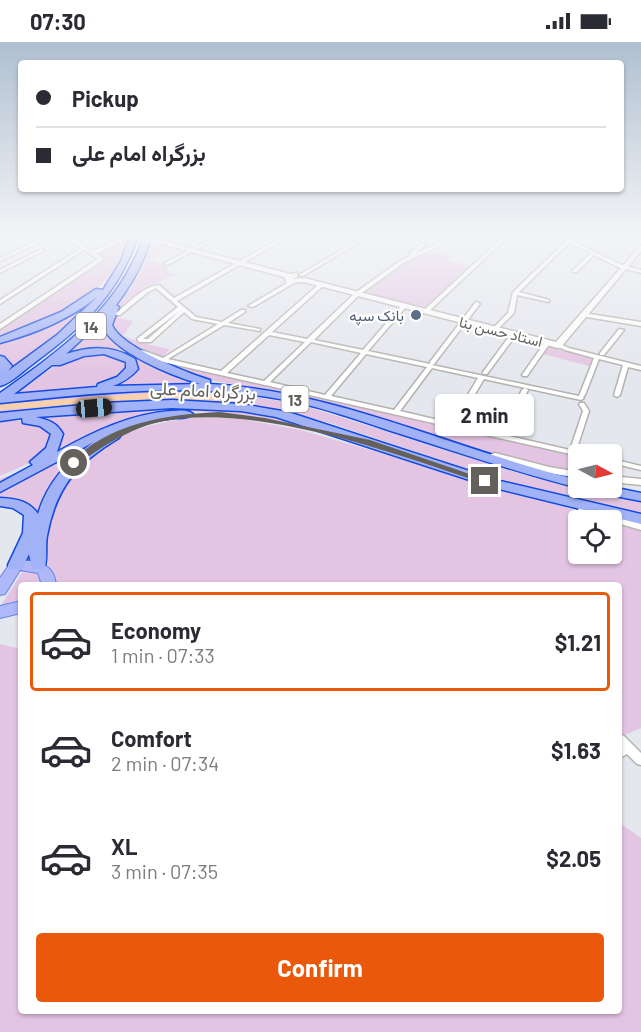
<!DOCTYPE html>
<meta charset="utf-8">
<style>
:root{--surface:#fff;--page:#f2f2f3;--text:#2b2b33;--muted:#7c7c81;--line:#e1e1e2;--accent:#ea580c}
body{margin:0;font-family:Barlow,Vazirmatn,sans-serif;background:var(--page);color:var(--text);height:100vh;display:flex;flex-direction:column;font-size:22px;white-space:nowrap}
*{box-sizing:border-box;margin:0}
p{font-size:20px;color:var(--muted)}
.icon{flex:none;width:33px;height:33px;fill:none;stroke:currentColor;stroke-width:2;stroke-linecap:round;stroke-linejoin:round}
.map{position:relative;flex:1;overflow:hidden}
.details{position:absolute;left:18px;top:540px;width:604px;height:432px;display:flex;flex-direction:column;background:var(--surface);border-radius:6px;box-shadow:0 2px 4px #0004}
.details>*{flex:none}
.guide{position:absolute;left:18px;top:18px;width:606px;height:132px;border-radius:6px;box-shadow:0 2px 4px #0004;display:grid;align-content:center;height:132px;padding:0 18px;background:var(--surface)}
.needle{width:39px;rotate:97deg}
.controls{position:absolute;left:568px;top:402px;display:grid;gap:12px}
.controls a{display:grid;place-items:center;width:54px;height:54px;border-radius:6px;background:var(--surface);box-shadow:0 2px 4px #0004;font-size:30px}
.end{position:absolute;width:27px;height:27px;margin:-14px;border:8px solid #64615d;background:#fff;box-shadow:0 0 0 3px #fff}
.from{border-radius:50%}
.bubble{position:absolute;height:42px;border-radius:6px;background:var(--surface);box-shadow:0 2px 4px #0004;font-size:20px;font-weight:700;line-height:42px;text-align:center}
.car{position:absolute;width:18px;height:36px;margin:-18px -9px;border-radius:8px;box-shadow:0 0 4px 2px #0007;background:linear-gradient(#222 24%,#8ab4d8 0 40%,#222 0 76%,#8ab4d8 0 86%,#222 0)}
.guide b{display:flex;align-items:center;gap:21px;height:57px;font-size:22px}
.guide b+b{border-top:2px solid var(--line)}
.guide i{width:15px;height:15px;background:var(--text)}
ul{padding:10px 0 0;list-style:none}
li{display:flex;align-items:center;gap:18px;height:99px;margin:0 12px 9px;padding:0 6px;border:3px solid transparent;border-radius:6px}
li div{flex:1}
li b{display:block;font-size:22px}
li em{font-style:normal;font-weight:700}
li.selected{border-color:var(--accent)}
li>.icon{width:54px;height:54px;stroke-width:1.5}
.button{display:flex;gap:12px;margin-top:auto;padding:12px 18px}
.button a{flex:1;height:69px;border-radius:6px;background:var(--accent);color:#fff;font-size:24px;font-weight:700;line-height:69px;text-align:center}
.status{display:flex;justify-content:space-between;align-items:center;height:42px;padding:0 30px;background:var(--surface);direction:ltr}
.status svg{height:16px;fill:currentColor}
.map>svg:first-child{display:block}
</style>
<div class="status"><b>07:30</b><svg viewBox="0 0 49 12"><path d="M0 12V9h3v3zM5 12V6h3v6zM10 12V3h3v9zM15 12V0h3v12zM26 1h20v11H26zM47 4h2v5h-2z"/></svg></div>
<div class="map">
<svg width="641" height="990" viewBox="0 0 641 990">
<rect width="100%" height="100%" fill="#e5e7ee"/>
<path fill="#e4c4e3" d="M127,197C111,258 53,276 0,296V286L106,216L98,210Z
M153,201L164,204L162,206L165,207L149,218L167,225L168,230L176,233L145,245L147,247L116,273L120,276L133,279L123,294L150,303L170,307L162,315L120,297L110,282L112,274L140,232Z
M432,210L451,215L449,219L473,224L424,266L363,251L406,219Z
M107,245L82,272L0,336V299L77,266Z
M106,274L105,290L121,303L198,339L240,346H101L135,325L109,309L57,318Z
M549,305L594,316L589,324L543,312Z
M99,310L127,318L125,332L101,343L14,353L61,320Z
M155,319L579,415V432L507,416L300,353L190,335Z
M152,349L242,353L299,362L521,432L641,460V472L522,445L330,381L265,365L211,360L167,358L0,370V364L5,360Z
M145,365L232,367L283,376L322,388C255,375 184,358 117,381C76,396 38,423 0,444V437L36,423L60,396L38,377L15,376Z
M204,375L241,377L301,388L609,478H579V512H612V479L641,487V686L625,693L620,690V543H94L56,540C42,517 40,496 49,470C70,404 140,379 204,375Z
M0,379H30L45,383L55,397L39,417L0,434Z
M140,381L107,396L75,418L26,519L20,518L35,470L23,460L0,457V448L100,392Z
M24,527C36,528 41,531 44,543H21V563L0,565Z
M0,602L21,607V969H620V781L641,796V990H0Z"/>
<g fill="none" stroke-linecap="round" stroke-linejoin="round">
<path fill="#f9d0ab" fill-rule="evenodd" d="M153,351L223,353L228,356L223,359L153,357L0,368V362Z"/>
<g stroke="#b4b2ae" stroke-width="3">
<path id="minor" d="M4,194H10L0,198V195Z
M47,194H53L0,219V216Z
M122,194H126L125,198L96,212L103,216V218L0,287V282L98,217L84,208L0,262V258L81,206L68,198V196H72L93,209L121,196Z
M154,194H158V196L162,194H168L156,200L154,199Z
M216,194H222L167,223L163,222Z
M264,194H272L281,196L285,194H290L177,259L196,275L222,280L241,268H245V270L228,281L260,287V289L224,283L168,317L221,329L319,242H323V244L272,290L307,297L355,251L401,218L410,214L409,212L422,201L426,202L416,211L436,202L444,194H448L440,204L405,220L359,253L314,298L363,308L402,263L404,262L407,264L406,265L368,309L430,322V320L475,261L477,260L480,262L479,263L434,322L432,323L579,354L594,316L565,308L556,304V302H560L569,306L641,324V328L628,325L620,353L617,355L615,354L614,353L623,323L599,317L585,353L583,355L584,356L581,358L484,337L457,382L499,392L522,348L525,346L528,348L505,393L570,408L583,369L579,362L580,361H584L589,369L576,409L592,410L596,412H579V414L163,320L140,311L139,310L142,308L163,316L218,282L192,277L184,270L151,300H139L137,297L138,296L178,265L156,246L148,250L120,273H116V271C129,261 142,245 159,243L174,256L277,198ZM181,268L148,297H143ZM269,293L305,300L264,339L227,331ZM311,300L361,311L325,353L270,340ZM366,312L427,325L394,368L331,354ZM432,326L478,336L451,381L400,369Z
M365,194H370L303,234L299,233Z
M504,194H509L427,271H423V269Z
M557,194H563L568,197L571,194H576L572,199L622,223L641,228V231L618,225L594,213L577,230H573V228L591,211L569,201L519,250L549,258V260L517,253L514,271L496,289H492V287L508,271L513,250L566,199Z
M41,207L45,208L0,231V228Z
M292,238L295,240L294,241L253,265L248,264Z
M583,271L641,280V284L581,274V272Z
M619,287L624,288L604,313H600V311Z
M511,292L516,293L487,332H483V330Z
M545,300L550,301L527,334H523L522,333Z
M612,417L641,424V428L612,421Z
M620,692L624,694L641,711V723L637,722L627,712L620,716Z"/>
</g>
<g stroke="#b7b4af" stroke-width="3">
<path id="secondary" d="M53,194L73,196L96,194L73,200Z
M156,197L290,232L297,231V235L292,237L304,236L556,300L641,203V209L561,305L558,306L304,240L287,241L284,235L154,200L153,199Z
M495,411L549,425L579,430V436L548,431L491,416L490,414L491,412Z
M612,434L641,437V443L612,440Z
M584,463L641,480V488L580,470L578,467Z"/>
</g>
<g stroke="#6585e7" stroke-width="2">
<path id="primary" d="M16,518C36,519 54,520 56,543H42L38,531L20,528L5,552L0,553V536L11,520Z
M21,559V571L0,576V564Z"/>
</g>
<g stroke="#114be2" stroke-width="3">
<path id="trunk" d="M130,194H138C118,253 83,285 34,321C24,328 12,341 0,344V314L4,315L12,324L8,329L57,293L97,255C70,277 34,292 0,301V295L61,270L96,247L103,248L121,219Z
M144,194H152C144,220 133,241 116,263L119,265L112,283C121,305 187,331 210,338V342C338,349 456,408 579,438V446H582H579C515,430 454,409 391,389C351,376 311,361 268,355C180,341 89,352 0,361V351C61,308 119,267 144,194ZM105,276L102,283C112,310 173,334 200,342L113,344C123,340 130,336 138,327L135,317C113,303 90,304 66,312ZM104,312L126,320V326L117,335L98,342L97,345L14,352L52,323H60L84,314Z
M172,358L241,362L288,370L500,439L641,472V482L491,445L276,375L241,369L172,366L36,375C49,378 57,381 63,392L57,410C93,390 130,372 171,369C179,369 187,367 193,372C188,376 182,376 175,376C154,378 136,383 116,390L121,393L119,396C77,421 56,445 47,494C45,504 48,519 44,527H32L29,512L22,527H10L8,523L23,491L24,473L13,466L0,464V456C16,457 28,458 38,472C47,441 68,418 94,400L0,450V441L33,423L30,420L46,406L51,392L40,384L23,381L22,376L0,379V371L103,361Z
M612,445L641,451V459L594,450L587,446Z"/>
</g>
<use href="#minor" fill="#fff" fill-rule="evenodd"/>
<use href="#secondary" fill="#fff" fill-rule="evenodd"/>
<use href="#primary" fill="#afb9f9" fill-rule="evenodd"/>
<use href="#trunk" fill="#a2b2f7" fill-rule="evenodd"/>
<g stroke="#b7b4af" stroke-width="9" stroke-linecap="butt">
<path id="secondary-bridge" d="M137,194L156,199"/>
</g>
<use href="#secondary-bridge" stroke="#fff" stroke-width="8"/>
</g>
<linearGradient id="sky" x2="0" y2="1"><stop stop-color="#afbfd0"/><stop offset="0.58" stop-color="#f3f4f7"/><stop offset="1" stop-color="#f3f4f7" stop-opacity="0"/></linearGradient>
<rect width="641" height="333" fill="url(#sky)"/>
<path fill="#64615d" d="M220,370L265,376L370,398L490,439L482,441C393,411 231,351 140,386C117,395 97,408 77,423L70,421C109,381 167,372 220,370Z"/>
<circle fill="#5c6f8a" stroke="#fff" stroke-width="2" cx="416" cy="273" r="6"/>
<g text-anchor="middle" dominant-baseline="central" stroke-width="4.5" stroke-linejoin="round" paint-order="stroke">
<g font-size="15" fill="#4e5e75" stroke="#fff" text-anchor="end">
<text x="404" y="273">بانک سپه</text>
</g>
<g font-size="15" fill="#64615d" stroke="#fff">
<text transform="translate(501 289) rotate(14)">استاد حسن بنا</text>
</g>
<g fill="#fff" stroke="#92908e" stroke-width="1.5">
<rect x="76" y="271" width="30" height="26" rx="4.5"/>
<rect x="281.5" y="344" width="27" height="26" rx="4.5"/>
</g>
<g font-size="16" font-weight="bold" fill="#64615d">
<text x="91" y="284">14</text>
<text x="295" y="357">13</text>
</g>
<g font-size="18" fill="#64615d" stroke="#fff">
<text transform="translate(203 348) rotate(3)">بزرگراه امام علی</text>
</g>
</g>
</svg>
<div class="controls">
<a><svg class="needle" viewBox="-14 -14 28 28"><path d="M0-13l5 13h-10z" fill="#e53935"/><path d="M0 13l5-13h-10z" fill="#7c7c81"/></svg></a>
<a><svg class="icon" aria-label="locate" viewBox="0 0 24 24"><circle cx="12" cy="12" r="6"/><path d="M12 2v4M12 18v4M2 12h4M18 12h4"/></svg></a>
</div>
<i class="end from" style="left:74px;top:421px"></i>
<i class="end" style="left:485px;top:439px"></i>
<div class="bubble" style="left:435px;top:352px;width:99px">2 min</div>
<i class="car" style="left:94px;top:366px;rotate:85deg"></i>
<div class="guide">
<b><i class="from"></i>Pickup</b>
<b><i></i>بزرگراه امام علی</b>
</div>
<section class="details">
<ul>
<li class="selected"><svg class="icon" aria-label="car" viewBox="0 0 24 24"><path d="M5 17H2v-5l4-1 3-4h7l3 4 3 1v5h-3M9 17h6M6 11h13"/><circle cx="7" cy="17" r="2"/><circle cx="17" cy="17" r="2"/></svg><div><b>Economy</b><p>1 min · 07:33</p></div><em>$1.21</em></li>
<li><svg class="icon" aria-label="car" viewBox="0 0 24 24"><path d="M5 17H2v-5l4-1 3-4h7l3 4 3 1v5h-3M9 17h6M6 11h13"/><circle cx="7" cy="17" r="2"/><circle cx="17" cy="17" r="2"/></svg><div><b>Comfort</b><p>2 min · 07:34</p></div><em>$1.63</em></li>
<li><svg class="icon" aria-label="car" viewBox="0 0 24 24"><path d="M5 17H2v-5l4-1 3-4h7l3 4 3 1v5h-3M9 17h6M6 11h13"/><circle cx="7" cy="17" r="2"/><circle cx="17" cy="17" r="2"/></svg><div><b>XL</b><p>3 min · 07:35</p></div><em>$2.05</em></li>
</ul>
<div class="button"><a>Confirm</a></div>
</section>
</div>
